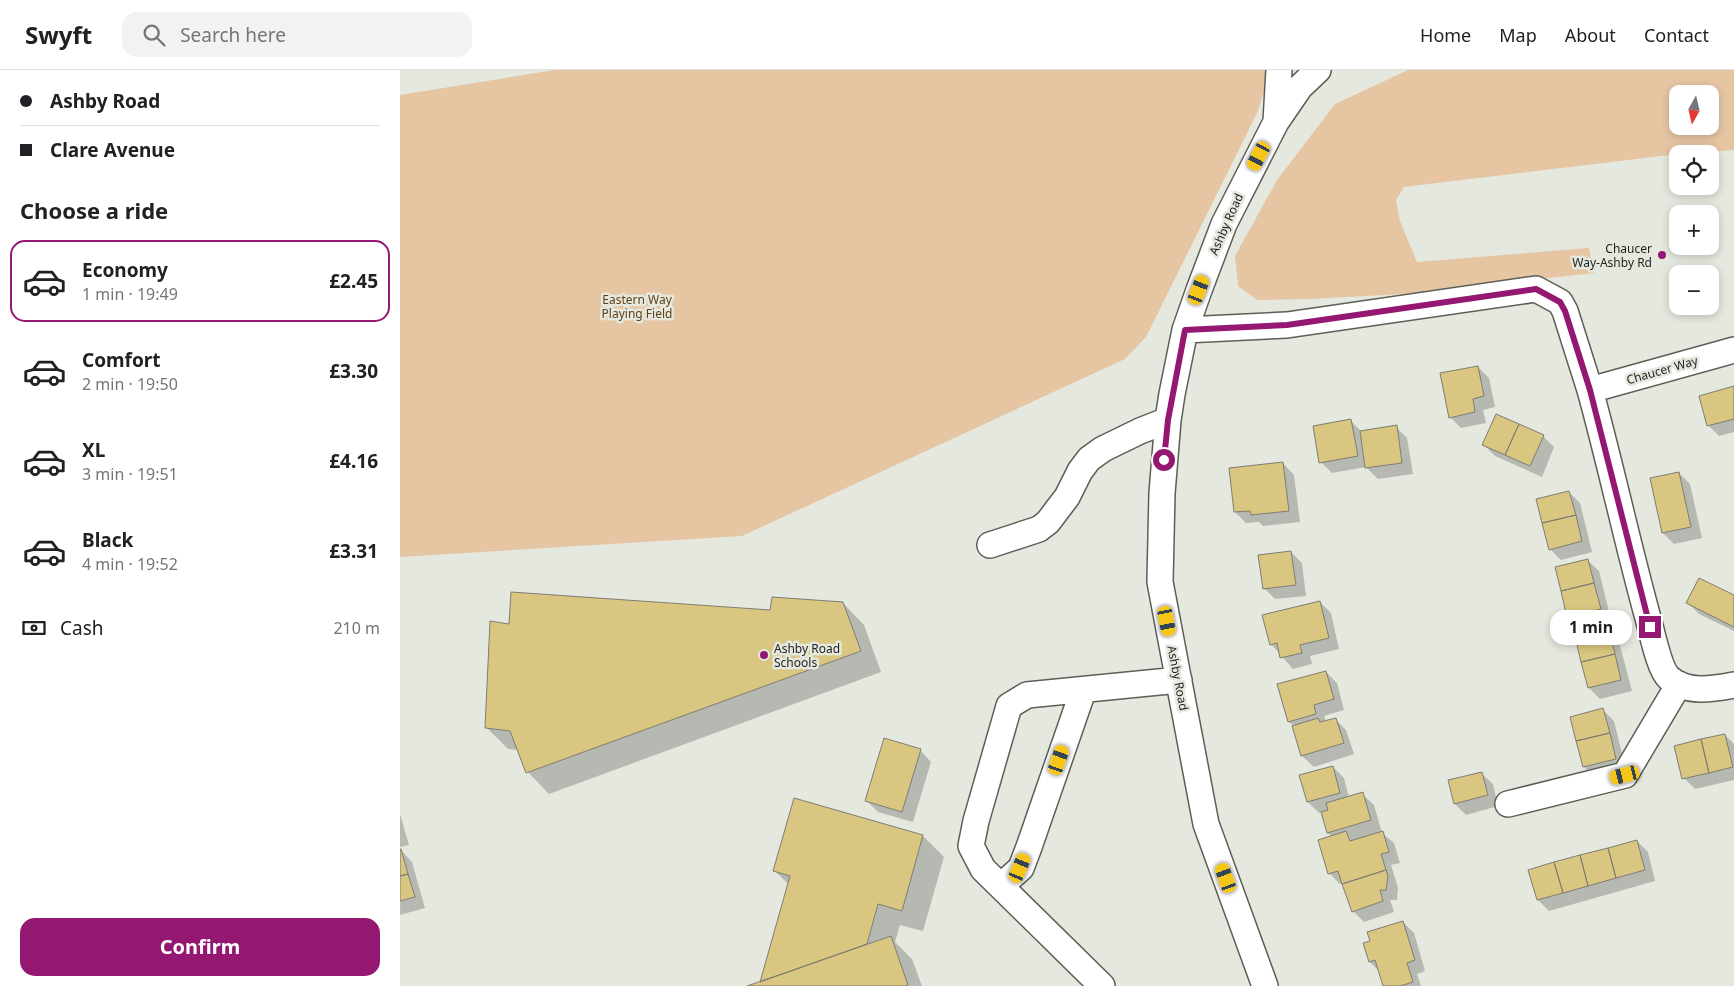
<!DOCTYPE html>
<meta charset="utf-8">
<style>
:root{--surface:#fff;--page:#f2f2f2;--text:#202124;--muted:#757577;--line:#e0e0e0;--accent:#941771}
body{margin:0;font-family:"Noto Sans",sans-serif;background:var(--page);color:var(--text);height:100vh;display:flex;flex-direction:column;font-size:19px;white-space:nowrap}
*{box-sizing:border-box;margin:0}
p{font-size:16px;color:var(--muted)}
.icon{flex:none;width:28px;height:28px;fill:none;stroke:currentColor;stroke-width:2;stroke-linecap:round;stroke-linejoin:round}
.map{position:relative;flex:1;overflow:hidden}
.drawer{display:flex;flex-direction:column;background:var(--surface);width:400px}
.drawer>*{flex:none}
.guide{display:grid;align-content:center;height:110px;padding:0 20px;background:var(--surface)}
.needle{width:32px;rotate:188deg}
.tools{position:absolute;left:1269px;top:15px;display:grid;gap:10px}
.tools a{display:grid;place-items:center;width:50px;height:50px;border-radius:10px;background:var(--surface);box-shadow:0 2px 8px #0003;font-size:25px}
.end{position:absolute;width:22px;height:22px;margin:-11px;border:6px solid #941771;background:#fff;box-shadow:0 0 0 2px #fff}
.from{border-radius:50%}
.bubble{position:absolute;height:35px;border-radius:15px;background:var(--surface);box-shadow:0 2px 8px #0003;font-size:16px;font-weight:700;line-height:35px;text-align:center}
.car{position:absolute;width:15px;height:30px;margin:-15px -8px;border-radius:6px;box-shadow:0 0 4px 1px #0007;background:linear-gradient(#f5c518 24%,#345 0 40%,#f5c518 0 76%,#345 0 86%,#f5c518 0)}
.guide b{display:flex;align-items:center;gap:18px;height:48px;font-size:19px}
.guide b+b{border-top:1px solid var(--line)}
.guide i{width:12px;height:12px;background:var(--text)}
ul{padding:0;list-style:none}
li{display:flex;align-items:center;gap:15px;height:82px;margin:0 10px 8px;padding:0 10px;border:2px solid transparent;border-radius:15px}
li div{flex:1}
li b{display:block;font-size:19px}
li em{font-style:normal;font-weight:700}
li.current{border-color:var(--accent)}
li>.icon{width:45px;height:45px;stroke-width:1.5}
h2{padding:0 20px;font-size:22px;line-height:60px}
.pay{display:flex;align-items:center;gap:12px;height:55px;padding:0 20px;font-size:19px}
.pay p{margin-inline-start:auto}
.action{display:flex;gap:10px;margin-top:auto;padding:10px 20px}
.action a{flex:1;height:58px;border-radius:15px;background:var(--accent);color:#fff;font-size:20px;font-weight:700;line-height:58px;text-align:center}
header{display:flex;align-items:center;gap:30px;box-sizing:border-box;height:70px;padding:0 25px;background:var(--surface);border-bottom:1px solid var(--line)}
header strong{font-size:24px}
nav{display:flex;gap:28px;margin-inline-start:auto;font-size:18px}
.search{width:350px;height:45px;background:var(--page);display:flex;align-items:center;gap:12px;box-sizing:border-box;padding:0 18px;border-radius:15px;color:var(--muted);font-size:19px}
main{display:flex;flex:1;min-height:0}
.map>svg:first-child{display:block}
</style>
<header>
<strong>Swyft</strong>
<div class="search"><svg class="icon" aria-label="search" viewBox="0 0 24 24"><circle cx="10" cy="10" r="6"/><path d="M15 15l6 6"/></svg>Search here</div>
<nav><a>Home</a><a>Map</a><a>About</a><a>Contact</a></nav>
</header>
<main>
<section class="drawer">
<div class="guide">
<b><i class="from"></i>Ashby Road</b>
<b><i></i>Clare Avenue</b>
</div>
<h2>Choose a ride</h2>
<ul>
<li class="current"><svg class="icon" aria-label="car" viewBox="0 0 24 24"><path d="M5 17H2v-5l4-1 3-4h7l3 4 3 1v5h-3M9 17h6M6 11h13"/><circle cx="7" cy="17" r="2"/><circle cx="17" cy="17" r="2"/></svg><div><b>Economy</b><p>1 min · 19:49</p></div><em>£2.45</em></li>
<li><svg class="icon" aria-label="car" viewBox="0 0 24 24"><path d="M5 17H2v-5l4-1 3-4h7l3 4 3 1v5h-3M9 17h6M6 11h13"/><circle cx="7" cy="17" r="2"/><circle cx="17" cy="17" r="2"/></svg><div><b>Comfort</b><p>2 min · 19:50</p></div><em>£3.30</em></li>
<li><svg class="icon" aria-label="car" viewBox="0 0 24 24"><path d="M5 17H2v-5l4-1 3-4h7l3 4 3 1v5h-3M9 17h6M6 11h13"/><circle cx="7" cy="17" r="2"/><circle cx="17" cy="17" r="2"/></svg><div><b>XL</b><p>3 min · 19:51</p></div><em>£4.16</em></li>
<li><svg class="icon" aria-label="car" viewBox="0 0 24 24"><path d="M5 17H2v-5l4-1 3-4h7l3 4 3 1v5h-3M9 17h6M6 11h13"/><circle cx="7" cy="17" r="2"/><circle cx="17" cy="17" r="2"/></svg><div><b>Black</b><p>4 min · 19:52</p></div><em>£3.31</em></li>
</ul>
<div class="pay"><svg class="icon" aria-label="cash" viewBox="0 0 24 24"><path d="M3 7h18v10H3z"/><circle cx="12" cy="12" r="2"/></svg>Cash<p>210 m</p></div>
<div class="action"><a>Confirm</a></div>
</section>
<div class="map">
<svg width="1334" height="916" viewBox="0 0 1334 916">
<rect width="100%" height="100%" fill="#e4e8de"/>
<path fill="#e6c5a3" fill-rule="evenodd" d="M154,0H870L858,41L746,267L725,289L342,466L0,487V25Z
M1008,0H1334V80L1278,84L1004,117L996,130L1000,151L1017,192L1189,178L1194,203L1004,224L911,229L857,230L838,216L835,186L877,110L935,34ZM1278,24H1310V56H1278Z"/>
<path fill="#0003" d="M1078,297L1089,308L1095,337L1083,340L1086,353L1061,358L1050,347Z
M1334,317V362L1319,366L1308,355Z
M951,351L962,362L996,357L1007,368L1013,404L978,409L966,397L932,403L921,392Z
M1143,366L1154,377L1142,407L1095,386L1084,375Z
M883,393L894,405L900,452L863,456L859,452L846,453L835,442Z
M1279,403L1290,414L1302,468L1274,474L1263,463Z
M1169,422L1180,433L1192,482L1161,490L1150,479Z
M891,482L902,493L906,526L875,529L864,518Z
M1187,490L1199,501L1211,550L1180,558L1168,547Z
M1334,526V561L1299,544L1288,533Z
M920,532L931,543L939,579L910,586L912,594L893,599L871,574Z
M443,533L464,555L481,602L149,724L128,702L119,680L108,679L86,657L110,555L371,541Z
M1208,561L1219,572L1232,621L1200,629L1189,618Z
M926,602L937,613L944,640L924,646L926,652L935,649L946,660L954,684L914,697L902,686L894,656L889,652Z
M1203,640L1214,651L1226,700L1195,708L1184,697L1172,647Z
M1325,665L1334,674V710L1295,719L1284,708Z
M520,680L531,692L513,752L478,742L467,731Z
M933,697L944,708L949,728L962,724L974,735L982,763L994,773L1000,793L991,795L998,818L997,830H990L994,842L964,852L953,841L943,813L940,814L929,803L932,767L928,763L922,742L919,743L908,732Z
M1081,703L1093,714L1098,736L1066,745L1055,734Z
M0,744L9,775L0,777Z
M523,766L544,787L523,861L500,855L495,872L512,889L522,916H351L361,913L389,815L375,801Z
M1237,771L1248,782L1255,811L1149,841L1138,830Z
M1,780L12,792L25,838L0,845Z
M1003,852L1014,863L1025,901L1017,904L1021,916H984L980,902L970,892L971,872Z"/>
<path fill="#d9c681" stroke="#7f7c73" d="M1078,296L1084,326L1073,329L1075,342L1049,348L1040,303Z
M1334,316V349L1307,356L1299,326Z
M1096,344L1119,354L1105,385L1082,375Z
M951,349L958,386L919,393L913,356Z
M1119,354L1144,365L1130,396L1105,385Z
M997,355L1002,393L965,398L960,361Z
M883,392L889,441L851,445L850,441L834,442L829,398Z
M1279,402L1291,457L1262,463L1250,408Z
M1169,421L1176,445L1142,453L1136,429Z
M1176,445L1182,471L1149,480L1142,453Z
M891,481L896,515L863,519L858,485Z
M1188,489L1194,513L1161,521L1155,497Z
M1299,508L1334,525V557L1286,533Z
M1194,513L1201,539L1167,548L1161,521Z
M111,522L370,540L372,527L443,532L461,581L126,703L110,661L85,658L90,551L109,554Z
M920,531L929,568L900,575L902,583L880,588L877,573L870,575L862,545Z
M1209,559L1215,584L1181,592L1175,567Z
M1215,584L1221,610L1188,618L1181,592Z
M926,601L934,629L914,635L916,644L888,652L877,614Z
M1203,638L1210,663L1176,671L1170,647Z
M918,648L920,652L936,648L944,673L901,686L892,656Z
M1210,663L1216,689L1183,697L1176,671Z
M1325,664L1333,697L1309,703L1301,669Z
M484,668L521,679L502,742L465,731Z
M1301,669L1309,703L1282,709L1274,676Z
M933,696L940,723L907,732L899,705Z
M1082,702L1088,725L1054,734L1048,710Z
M963,722L971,750L927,763L921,742L928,740L926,733Z
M394,728L523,765L502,841L478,834L467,874L360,912L390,806L373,801Z
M946,761L950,771L983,761L989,782L981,784L986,800L942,814L938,801L928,804L918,770Z
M1237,770L1245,800L1216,808L1208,778Z
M1208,778L1216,808L1188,816L1180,785Z
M0,779H1L8,804L0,806Z
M1180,785L1188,816L1163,823L1154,792Z
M1154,792L1163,823L1137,830L1128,800Z
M986,800L988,806L986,820H980L983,831L952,842L942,814Z
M8,804L15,827L0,831V806Z
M1003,851L1015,890L1007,893L1013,912L1000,916H983L975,890L969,892L963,873L970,871L967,862Z
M491,866L508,915L506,916H347Z"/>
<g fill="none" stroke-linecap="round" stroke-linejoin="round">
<g stroke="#5c5f56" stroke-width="28">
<path id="minor" d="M876,52L879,0
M785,260L887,255L1136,219L1160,232L1165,241C1173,267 1182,294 1190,320C1211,396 1227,472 1248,548C1252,562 1259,599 1269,608C1287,624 1313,619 1334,615
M1190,320L1334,280
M590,475L639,459L648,452L657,440L667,427L680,401L689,389L703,379L740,361L768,350
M1108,734L1225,705L1279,614
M601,816L621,798L629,777L683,621
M702,916L583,799L571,776L576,751L609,636L627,625L779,610
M865,916L806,754L760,512L762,423L768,350L772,324L785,260L799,220L824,154L876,52L900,17L918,0"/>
</g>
<use href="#minor" stroke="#fff" stroke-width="25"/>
</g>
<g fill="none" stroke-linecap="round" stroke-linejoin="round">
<path stroke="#941771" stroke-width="6" d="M764,390L768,350L785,260L887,255L1136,219L1160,232L1165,241L1190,320L1250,557"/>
</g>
<g fill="#941771" stroke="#e4e8de" stroke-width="2">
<circle cx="1262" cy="185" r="5"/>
<circle cx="364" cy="585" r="5"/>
</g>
<g text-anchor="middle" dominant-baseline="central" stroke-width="5" stroke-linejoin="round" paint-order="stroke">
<g font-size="12" fill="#1f201c" stroke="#e4e8de">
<text transform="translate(826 154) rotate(-66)">Ashby Road</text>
<text transform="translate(1262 300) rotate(-16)">Chaucer Way</text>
<text transform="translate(778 608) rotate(79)">Ashby Road</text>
</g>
<g font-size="12" fill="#1f201c" stroke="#e4e8de" text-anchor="end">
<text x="1252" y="178">Chaucer<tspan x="1252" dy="14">Way-Ashby Rd</tspan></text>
<text x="374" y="578" text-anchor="start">Ashby Road<tspan x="374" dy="14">Schools</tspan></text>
</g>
<g font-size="12" fill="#624018" stroke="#e4e8de">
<text x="237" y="229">Eastern Way<tspan x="237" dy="14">Playing Field</tspan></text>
</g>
</g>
</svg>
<div class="tools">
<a><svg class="needle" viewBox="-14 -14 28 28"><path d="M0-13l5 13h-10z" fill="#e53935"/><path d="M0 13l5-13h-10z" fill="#757577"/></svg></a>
<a><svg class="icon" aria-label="locate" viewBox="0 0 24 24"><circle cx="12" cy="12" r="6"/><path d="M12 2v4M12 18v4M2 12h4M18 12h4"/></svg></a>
<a>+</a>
<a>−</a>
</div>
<i class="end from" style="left:764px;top:390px"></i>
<i class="end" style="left:1250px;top:557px"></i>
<div class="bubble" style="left:1150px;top:540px;width:82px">1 min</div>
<i class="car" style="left:859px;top:86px;rotate:208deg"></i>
<i class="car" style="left:799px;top:220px;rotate:21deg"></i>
<i class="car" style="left:767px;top:551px;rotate:169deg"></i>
<i class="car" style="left:659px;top:690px;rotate:19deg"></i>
<i class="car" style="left:1225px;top:705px;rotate:256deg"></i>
<i class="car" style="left:620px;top:798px;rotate:23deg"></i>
<i class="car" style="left:826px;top:808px;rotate:340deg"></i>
</div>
</main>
